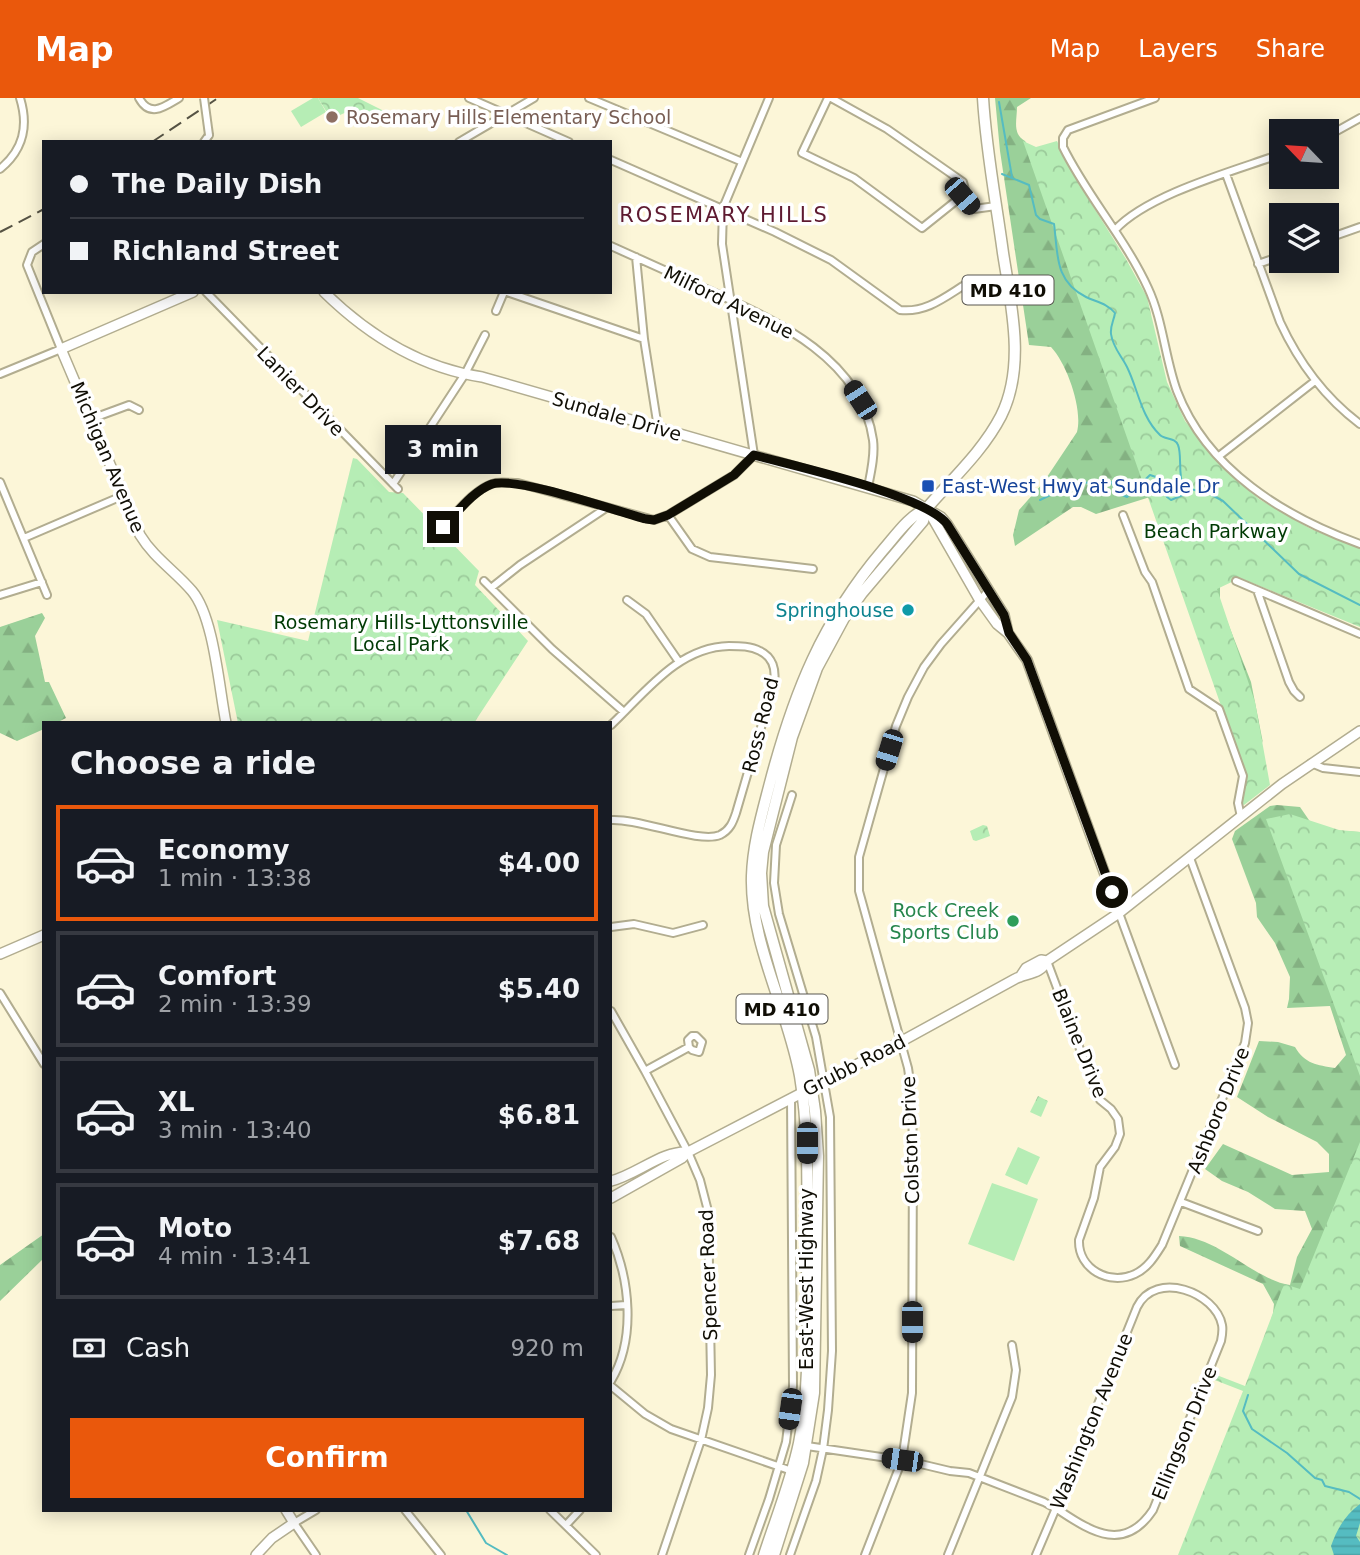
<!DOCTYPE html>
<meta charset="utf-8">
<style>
:root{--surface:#171b24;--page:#242831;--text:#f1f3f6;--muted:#9ea1a6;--line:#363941;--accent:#ea580c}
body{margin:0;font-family:"DejaVu Sans",sans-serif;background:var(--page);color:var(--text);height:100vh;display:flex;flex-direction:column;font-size:26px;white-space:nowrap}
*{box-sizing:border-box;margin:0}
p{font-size:23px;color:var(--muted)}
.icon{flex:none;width:38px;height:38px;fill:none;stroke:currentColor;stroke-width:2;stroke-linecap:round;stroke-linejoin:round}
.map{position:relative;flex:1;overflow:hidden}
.panel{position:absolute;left:42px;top:623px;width:570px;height:791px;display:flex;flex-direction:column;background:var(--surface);border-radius:0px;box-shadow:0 4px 18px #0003}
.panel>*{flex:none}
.top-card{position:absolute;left:42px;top:42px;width:570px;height:154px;border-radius:0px;box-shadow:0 4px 18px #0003;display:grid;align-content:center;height:154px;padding:0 28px;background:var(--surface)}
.needle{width:46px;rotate:295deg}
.controls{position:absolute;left:1269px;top:21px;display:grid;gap:14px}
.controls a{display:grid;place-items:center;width:70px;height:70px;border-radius:0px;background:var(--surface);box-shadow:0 4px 18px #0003;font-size:35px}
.end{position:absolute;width:32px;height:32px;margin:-16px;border:9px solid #100e05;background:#fff;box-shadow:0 0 0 4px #fff}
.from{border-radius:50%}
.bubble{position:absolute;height:49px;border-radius:0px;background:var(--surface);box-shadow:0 4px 18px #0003;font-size:23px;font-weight:700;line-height:49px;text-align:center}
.car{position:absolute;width:21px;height:42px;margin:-21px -10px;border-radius:9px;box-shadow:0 0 5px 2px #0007;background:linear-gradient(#222 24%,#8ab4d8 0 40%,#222 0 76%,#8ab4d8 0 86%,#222 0)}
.top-card b{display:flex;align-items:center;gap:24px;height:66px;font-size:26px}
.top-card b+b{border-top:2px solid var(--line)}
.top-card i{width:18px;height:18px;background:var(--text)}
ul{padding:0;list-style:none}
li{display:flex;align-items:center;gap:21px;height:116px;margin:0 14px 10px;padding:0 14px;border:4px solid var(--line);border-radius:0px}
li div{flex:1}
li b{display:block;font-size:26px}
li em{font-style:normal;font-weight:700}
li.current{border-color:var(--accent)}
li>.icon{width:63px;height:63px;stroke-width:1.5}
h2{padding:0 28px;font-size:32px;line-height:84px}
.pay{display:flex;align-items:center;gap:18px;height:77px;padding:0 28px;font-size:26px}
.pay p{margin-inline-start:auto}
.action{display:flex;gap:14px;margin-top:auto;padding:14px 28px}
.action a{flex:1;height:80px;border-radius:0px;background:var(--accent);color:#fff;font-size:28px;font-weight:700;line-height:80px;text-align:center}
header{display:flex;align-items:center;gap:42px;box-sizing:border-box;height:98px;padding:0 35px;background:var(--accent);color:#fff}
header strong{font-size:33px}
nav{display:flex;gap:38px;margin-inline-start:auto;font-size:24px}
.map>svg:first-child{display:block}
</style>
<header>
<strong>Map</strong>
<nav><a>Map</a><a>Layers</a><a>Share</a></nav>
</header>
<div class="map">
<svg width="1360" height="1457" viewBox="0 0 1360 1457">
<defs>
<pattern id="forest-firs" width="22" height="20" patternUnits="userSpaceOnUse" patternTransform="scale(1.75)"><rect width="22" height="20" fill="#9ad099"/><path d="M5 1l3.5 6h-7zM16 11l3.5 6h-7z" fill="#84b182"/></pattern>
<pattern id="park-crowns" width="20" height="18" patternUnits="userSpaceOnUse" patternTransform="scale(1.75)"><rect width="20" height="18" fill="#b6edb5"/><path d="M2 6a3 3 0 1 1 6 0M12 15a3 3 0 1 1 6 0" fill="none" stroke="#9bca9a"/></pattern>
<pattern id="water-rules" width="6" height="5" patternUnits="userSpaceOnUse" patternTransform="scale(1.75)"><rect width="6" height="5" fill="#55bcc1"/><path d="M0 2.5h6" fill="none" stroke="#49a0a4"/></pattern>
</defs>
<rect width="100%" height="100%" fill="#fcf6d8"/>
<path fill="#b6edb5" d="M313,0H318L326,14L301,29L291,13Z
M1018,1049L1040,1059L1027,1087L1005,1077Z
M992,1085L1038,1101L1014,1163L968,1146Z"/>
<path fill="url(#forest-firs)" d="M995,0H1031L1017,9C1017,22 1012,36 1025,43L1153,248L1231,471L1220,486V505L1251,584L1263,645L1150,399L1096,416L1081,409H1073L1015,448L1013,437L1019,412L1043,385L1077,334C1083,311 1067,266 1051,249L1029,247L1000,53Z
M42,515L45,520L35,538L45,584H49L66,620L56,625H44V631L17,643L0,635V529Z
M1277,707L1300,709L1311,725L1329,732L1360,734V1406L1271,1234L1274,1206L1263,1186L1180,1148L1179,1138C1220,1140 1253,1181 1290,1187L1297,1159L1312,1131L1305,1113L1275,1111L1248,1094L1222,1083L1205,1071L1223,1046L1292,1077L1329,1074V1056L1317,1044L1268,1019L1237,999L1259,943L1278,944L1295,949C1305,966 1317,967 1335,970L1346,957L1330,908L1287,910L1289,901L1290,879L1275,845L1257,819L1256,805L1232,741L1235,733L1270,708Z
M44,1136V1160L0,1203V1167Z"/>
<path fill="url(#park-crowns)" d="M318,0H358L384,13L375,25L349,13L331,21Z
M1023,43L1036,49L1057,43L1076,81L1126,161L1147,199L1167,284L1185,323L1226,371L1259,401L1311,431L1360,450V529L1240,480L1217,491L1255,604L1270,687L1244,707L1241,705L1246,679Z
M353,360L357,361L389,394L403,395L479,473L475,487L528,543L474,625H238L217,522L308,543Z
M1290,716L1339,732L1360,734V978L1266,721Z
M983,727L987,728L990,738L976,743L973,742L970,733Z
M1038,998L1048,1003L1041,1019L1030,1014Z
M1360,1044V1457H1178L1243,1293L1212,1281L1214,1276L1245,1288L1284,1186L1300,1191Z"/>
<path fill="url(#water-rules)" d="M1360,1406V1425L1356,1438L1360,1444V1457H1334L1331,1448C1337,1431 1345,1417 1360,1406Z"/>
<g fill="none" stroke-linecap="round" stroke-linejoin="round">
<path stroke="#55bcc1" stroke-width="2" d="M999,4L1012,79
M1002,76L1029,87L1036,117L1040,121L1054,126C1058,155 1054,183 1086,199C1096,204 1107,205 1115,215C1114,222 1110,228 1111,236C1113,250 1121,257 1127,269C1138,291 1141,319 1160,337C1165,342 1175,339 1178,347C1182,356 1178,375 1183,389L1210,396L1223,403L1299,476L1360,507
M1040,402L1075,385L1111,384L1118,395L1127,399L1150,377L1159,380L1167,399L1171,402L1183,397L1188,392
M1248,1297L1243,1313L1252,1331L1287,1355L1315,1380L1322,1382L1325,1388L1349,1394L1360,1401
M466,1412L486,1445L507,1457"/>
<g stroke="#b2ad90" stroke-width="10">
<path id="street" d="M139,0C150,20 164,9 179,0
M469,0L569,44
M589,0L740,63
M828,0L802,55L854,80L922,130L962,98L965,92L963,84L887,31L831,0
M1155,0L1068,32L1063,40V49C1087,98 1125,140 1148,190C1163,222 1165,260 1177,293C1207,372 1285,419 1360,446
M1326,39L1360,20
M204,44L209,37
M459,44L534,0
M611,62L775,134L831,162L900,212C926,215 945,199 966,186
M0,71C23,52 29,29 20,0
M1226,76L1280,224C1299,265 1324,299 1360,326
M962,98L974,111L996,108
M1115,132C1148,96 1234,73 1281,56
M1326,141L1360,129
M611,148C642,162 673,176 704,190C772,221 861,258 873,342C875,357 871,374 868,389
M636,159L644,241L658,330
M1258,166L1281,158
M206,194L398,391
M507,194L644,241
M496,213L504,194
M0,276L61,251L27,167L32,154L44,146
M91,321L129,307L139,312
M1219,358L1315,283
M0,384L47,497
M393,386L465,276L485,237
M668,417L692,451L710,459L813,471
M1123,417L1145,474L1152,484L1189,591L1219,611L1243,678L1238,705L1241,719
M431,423L440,432C455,417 474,390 495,385C502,384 511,385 518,385L654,422L668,417L734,377L754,357L722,146L723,110L769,0
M24,440L122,398
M484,483L552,551L624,614
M1236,483L1360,536
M491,490L520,467L606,410
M1257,492L1289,584L1294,593L1300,599
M0,497L42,484
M627,502L646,516L679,564
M611,627C645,595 678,549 729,548C740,548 751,548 760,553C773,559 776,572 774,585L736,715C733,724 730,732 720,737C699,746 640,720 611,722
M1311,665L1323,670L1360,674
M1119,815L1175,967
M611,829L634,826L673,835L703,827
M1047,863L1093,986L1100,1002L1111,1011L1118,1021L1120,1036L1115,1049L1100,1069L1094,1100L1079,1142C1078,1171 1109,1188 1135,1176C1148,1170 1155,1158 1162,1147L1245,945L1248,925L1245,910L1190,760
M0,895L44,966
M611,913L645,973L688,1054L700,1082L708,1113L711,1277L708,1310L701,1342L662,1457
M645,973L689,949L692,952L699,954L702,944L696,938H692L688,942L689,949
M1181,1104L1258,1133
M611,1139C630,1182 636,1241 611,1283
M611,1208L626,1207
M611,1288L645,1316L671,1331L792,1373
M807,1348L908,1363L950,1373L969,1375L1044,1404L1060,1413C1093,1435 1125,1454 1153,1412L1221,1243C1222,1238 1223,1232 1222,1227C1216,1195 1156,1171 1137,1209L1058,1405L1056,1410L1036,1457
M405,1412L441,1457
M550,1412L596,1457
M566,1427L580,1412
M316,1457L294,1425L316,1412
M749,1457L769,1401L786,1344L793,1288L791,1000
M790,1457L816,1383L823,1351L828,1312L832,1253L830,1019L816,939L779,816L774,785L776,747L792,697
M865,1457L902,1362L912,1295L913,1058L912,998L908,970L859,793V759L896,628L908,599L924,569L941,546L988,493
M948,1457L1012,1299L1016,1272L1012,1247"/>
</g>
<g stroke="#b2ad90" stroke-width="12">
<path id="secondary" d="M193,194L61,251L140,437C154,460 175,473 192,493C214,519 219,590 226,625
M324,194C368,237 421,270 482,279L913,403L941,419L947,426L1004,517L1008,535
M928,412L979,501L997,526L1008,535L1027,562L1119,815
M0,856L44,837
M1020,879L1026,870L1041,862L1047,863
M611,1083C636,1077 663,1052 688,1054
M611,1100L682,1060L688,1054L902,943L1015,881C1027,875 1041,876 1047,863L1119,815L1282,686L1360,633
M256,1457L272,1440L294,1425L286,1412"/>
</g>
<g stroke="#b2ad90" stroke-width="13">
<path id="primary" d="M764,1457C776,1420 791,1383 799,1345C811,1286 807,1222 807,1162C807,1101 810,1038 800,978C788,911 750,846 752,778C753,746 762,716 770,685C794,594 822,524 883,452C897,436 908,419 927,410
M774,1457L803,1365L814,1295L818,1058L815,1013L809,972L763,808L761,775L763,754L792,639L817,570L844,520L862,495L923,423L927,410C952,381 983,353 1001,318C1026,268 1011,207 1003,155C996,103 986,52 983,0"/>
</g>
<use href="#street" stroke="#fff" stroke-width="6"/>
<use href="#secondary" stroke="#fff" stroke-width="9"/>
<use href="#primary" stroke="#fff" stroke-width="10"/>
<path stroke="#565344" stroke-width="2" stroke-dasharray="14 7" stroke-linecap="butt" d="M152,44L218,0
M0,134L44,111"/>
<g stroke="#b2ad90" stroke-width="10" stroke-linecap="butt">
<path id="street-bridge" d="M204,0L209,37"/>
</g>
<use href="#street-bridge" stroke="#fff" stroke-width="6"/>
</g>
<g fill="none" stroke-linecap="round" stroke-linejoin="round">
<path stroke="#100e05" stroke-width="9" d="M443,429C457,415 473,393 492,386C516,378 616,413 646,421L654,422L668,417L734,377L754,357C794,368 925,397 947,426L1004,517L1009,535L1027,562L1112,794"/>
</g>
<circle fill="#8d6e63" stroke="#fff" stroke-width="2.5" cx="332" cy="19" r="7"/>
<rect fill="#1a4fb4" stroke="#fff" stroke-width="2.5" x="921" y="381" width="14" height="14" rx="3.5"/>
<circle fill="#0f9aa8" stroke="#fff" stroke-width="2.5" cx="908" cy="512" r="7"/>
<circle fill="#2e9e5b" stroke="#fff" stroke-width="2.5" cx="1013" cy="823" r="7"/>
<g text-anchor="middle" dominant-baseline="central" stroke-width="7" stroke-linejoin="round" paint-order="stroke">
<g fill="#fff" stroke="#585650" stroke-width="2">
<rect x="962.5" y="177.5" width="91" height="29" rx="5"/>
<rect x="736.5" y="896.5" width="91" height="29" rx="5"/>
</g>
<g font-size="18" font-weight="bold" fill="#100e05">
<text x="1008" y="192">MD 410</text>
<text x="782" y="911">MD 410</text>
</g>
<g font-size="19" fill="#785e54" stroke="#fff" text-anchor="start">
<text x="346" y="19">Rosemary Hills Elementary School</text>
</g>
<g font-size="19" fill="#100e05" stroke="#fff">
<text transform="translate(729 204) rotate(26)">Milford Avenue</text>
<text transform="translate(301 293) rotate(46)">Lanier Drive</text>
<text transform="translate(617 318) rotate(16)">Sundale Drive</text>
<text transform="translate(108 359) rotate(67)">Michigan Avenue</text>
<text transform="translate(760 627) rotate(-76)">Ross Road</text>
<text transform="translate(1080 945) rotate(68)">Blaine Drive</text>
<text transform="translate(854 967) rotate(-27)">Grubb Road</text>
<text transform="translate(1218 1012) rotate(-68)">Ashboro Drive</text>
<text transform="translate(910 1042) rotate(-92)">Colston Drive</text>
<text transform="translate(708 1177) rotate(-92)">Spencer Road</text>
<text transform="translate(806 1181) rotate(-90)">East-West Highway</text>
<text transform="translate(1091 1323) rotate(-68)">Washington Avenue</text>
<text transform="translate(1184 1335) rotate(-68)">Ellingson Drive</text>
</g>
<g font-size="19" fill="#164399" stroke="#fff" text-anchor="start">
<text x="942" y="388">East-West Hwy at Sundale Dr</text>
</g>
<g font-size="19" fill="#003a04" stroke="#fff">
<text x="1216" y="433">Beach Parkway</text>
<text x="401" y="524">Rosemary Hills-Lyttonsville<tspan x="401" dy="22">Local Park</tspan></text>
</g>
<g font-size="19" fill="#0d838f" stroke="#fff" text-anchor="end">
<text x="894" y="512">Springhouse</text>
</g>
<g font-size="19" fill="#27864d" stroke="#fff" text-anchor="end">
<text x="999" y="812">Rock Creek<tspan x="999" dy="22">Sports Club</tspan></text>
</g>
<g font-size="21" letter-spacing="2" fill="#5e1a30" stroke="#fff">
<text x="724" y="117">ROSEMARY HILLS</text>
</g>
</g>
</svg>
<div class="controls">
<a><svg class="needle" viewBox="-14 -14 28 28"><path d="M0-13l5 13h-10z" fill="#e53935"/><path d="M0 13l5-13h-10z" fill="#9ea1a6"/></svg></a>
<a><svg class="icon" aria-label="layers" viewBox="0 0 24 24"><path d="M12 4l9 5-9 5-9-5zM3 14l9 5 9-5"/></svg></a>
</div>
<i class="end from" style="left:1112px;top:794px"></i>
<i class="end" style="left:443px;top:429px"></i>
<div class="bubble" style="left:385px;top:327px;width:116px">3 min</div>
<i class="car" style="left:962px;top:98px;rotate:139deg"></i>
<i class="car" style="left:860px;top:302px;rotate:327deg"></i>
<i class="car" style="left:889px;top:652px;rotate:197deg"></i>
<i class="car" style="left:807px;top:1045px;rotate:180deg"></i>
<i class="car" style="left:912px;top:1224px;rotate:180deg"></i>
<i class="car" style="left:790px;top:1311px;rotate:188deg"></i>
<i class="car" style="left:902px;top:1362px;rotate:278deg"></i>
<div class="top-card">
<b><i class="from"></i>The Daily Dish</b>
<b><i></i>Richland Street</b>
</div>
<section class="panel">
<h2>Choose a ride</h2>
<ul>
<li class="current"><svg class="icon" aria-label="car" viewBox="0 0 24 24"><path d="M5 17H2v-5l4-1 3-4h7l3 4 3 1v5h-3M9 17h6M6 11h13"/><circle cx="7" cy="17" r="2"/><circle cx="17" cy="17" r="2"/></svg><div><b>Economy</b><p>1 min · 13:38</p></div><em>$4.00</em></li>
<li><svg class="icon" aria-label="car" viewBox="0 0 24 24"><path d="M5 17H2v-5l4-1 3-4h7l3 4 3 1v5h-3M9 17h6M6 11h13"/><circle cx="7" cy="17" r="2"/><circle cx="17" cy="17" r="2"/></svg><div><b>Comfort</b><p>2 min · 13:39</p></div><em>$5.40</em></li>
<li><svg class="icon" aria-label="car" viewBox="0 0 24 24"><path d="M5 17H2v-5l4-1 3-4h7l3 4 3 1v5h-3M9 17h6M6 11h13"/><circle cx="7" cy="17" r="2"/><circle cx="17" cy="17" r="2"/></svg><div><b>XL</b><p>3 min · 13:40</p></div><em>$6.81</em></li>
<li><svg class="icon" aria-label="car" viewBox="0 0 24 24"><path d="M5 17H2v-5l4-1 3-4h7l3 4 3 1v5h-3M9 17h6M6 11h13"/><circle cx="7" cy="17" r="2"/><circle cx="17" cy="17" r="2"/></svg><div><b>Moto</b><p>4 min · 13:41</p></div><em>$7.68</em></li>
</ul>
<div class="pay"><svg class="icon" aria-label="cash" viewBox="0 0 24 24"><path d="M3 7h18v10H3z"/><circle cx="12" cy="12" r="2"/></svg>Cash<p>920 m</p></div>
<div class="action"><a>Confirm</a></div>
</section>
</div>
